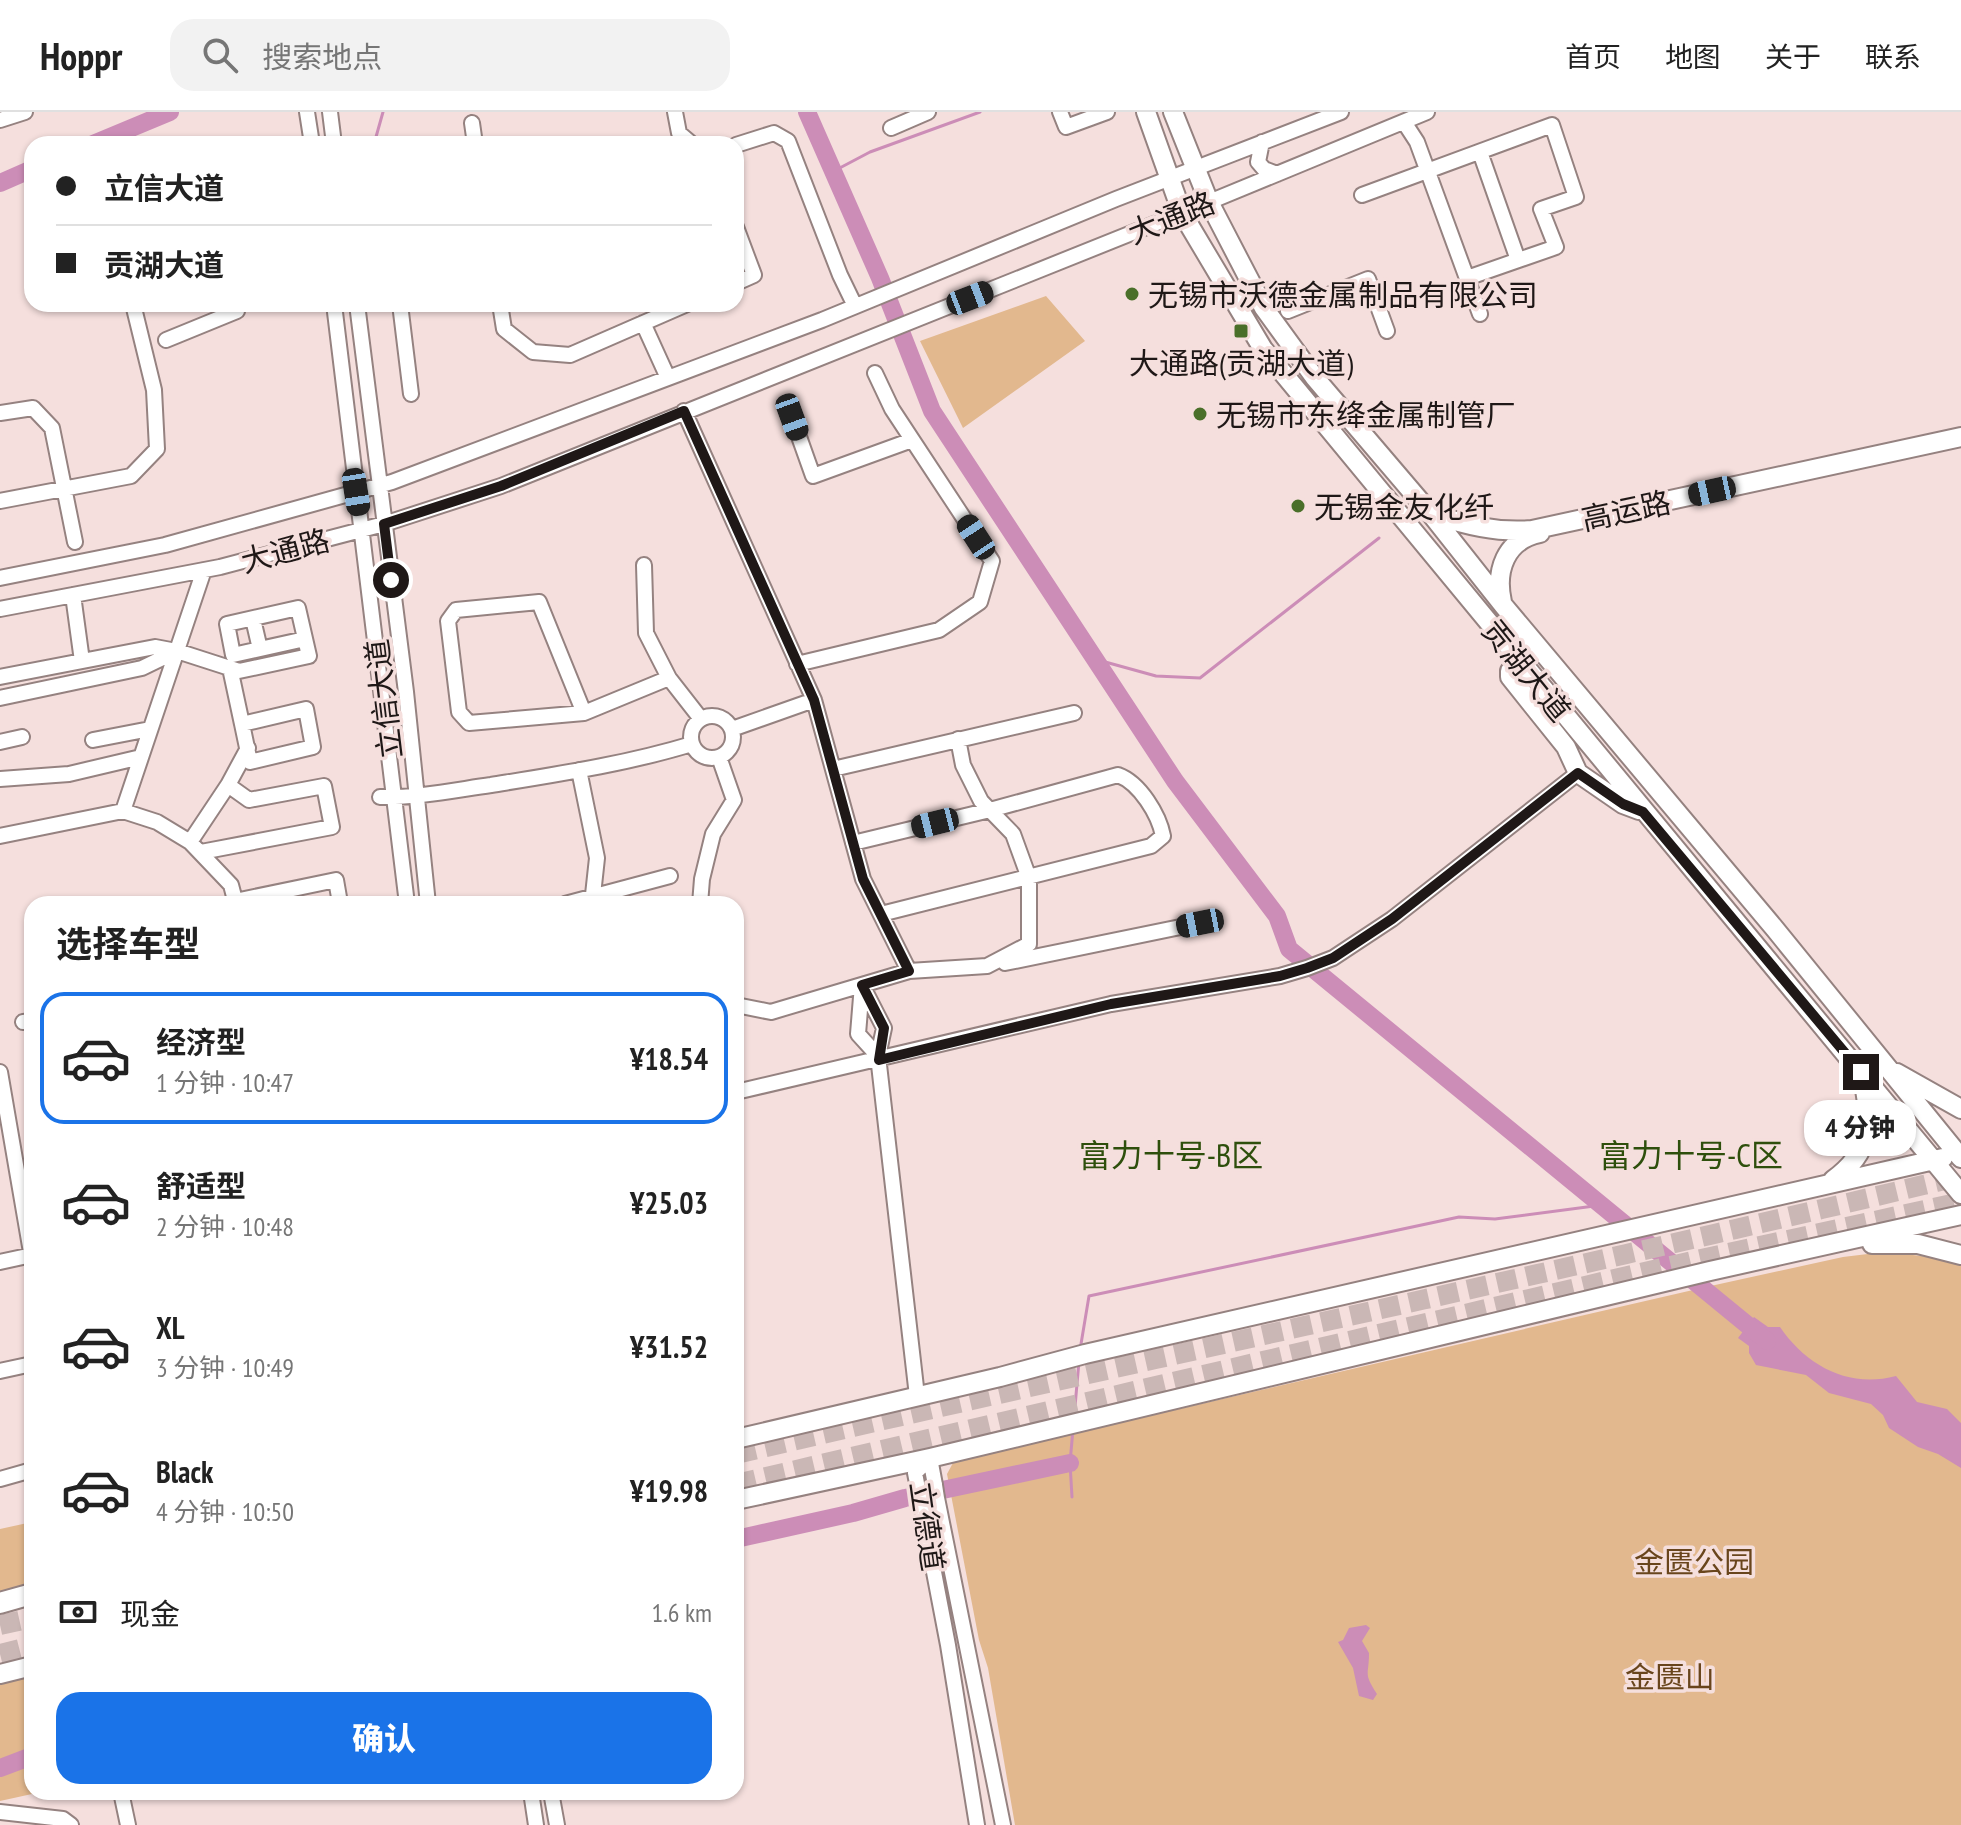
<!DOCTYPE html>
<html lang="zh">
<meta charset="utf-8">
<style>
:root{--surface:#fff;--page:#f2f2f2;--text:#222;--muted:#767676;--line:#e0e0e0;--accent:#1a73e8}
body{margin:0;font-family:"PT Sans Narrow","Noto Sans SC",sans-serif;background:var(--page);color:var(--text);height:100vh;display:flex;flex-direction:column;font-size:30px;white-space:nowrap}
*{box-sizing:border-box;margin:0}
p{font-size:26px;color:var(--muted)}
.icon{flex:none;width:44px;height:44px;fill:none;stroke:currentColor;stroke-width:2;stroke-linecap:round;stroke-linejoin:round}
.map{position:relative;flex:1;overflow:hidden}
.panel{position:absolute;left:24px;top:784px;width:720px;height:904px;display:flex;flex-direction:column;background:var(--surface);border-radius:24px;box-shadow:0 2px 6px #0004}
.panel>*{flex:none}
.banner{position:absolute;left:24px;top:24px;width:720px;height:176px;border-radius:24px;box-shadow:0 2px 6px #0004;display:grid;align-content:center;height:176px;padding:0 32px;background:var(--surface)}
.end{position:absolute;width:36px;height:36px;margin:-18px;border:10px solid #1f1817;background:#fff;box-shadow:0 0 0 4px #fff}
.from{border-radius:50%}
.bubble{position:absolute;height:56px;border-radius:24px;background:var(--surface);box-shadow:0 2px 6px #0004;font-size:26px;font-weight:800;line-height:56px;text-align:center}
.car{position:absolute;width:24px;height:48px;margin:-24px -12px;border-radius:10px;box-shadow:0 0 6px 2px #0007;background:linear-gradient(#222 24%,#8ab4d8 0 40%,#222 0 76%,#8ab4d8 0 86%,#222 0)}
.banner b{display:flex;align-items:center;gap:28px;height:76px;font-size:30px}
.banner b+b{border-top:2px solid var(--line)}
.banner i{width:20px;height:20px;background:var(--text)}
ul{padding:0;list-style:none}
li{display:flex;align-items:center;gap:24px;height:132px;margin:0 16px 12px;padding:0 16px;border:4px solid transparent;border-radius:24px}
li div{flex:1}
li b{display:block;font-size:30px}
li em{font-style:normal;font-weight:800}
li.active{border-color:var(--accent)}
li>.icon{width:72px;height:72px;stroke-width:1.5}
h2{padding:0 32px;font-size:36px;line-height:96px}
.pay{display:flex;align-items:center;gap:20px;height:88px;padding:0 32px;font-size:30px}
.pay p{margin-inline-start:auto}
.primary-button{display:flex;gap:16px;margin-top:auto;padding:16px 32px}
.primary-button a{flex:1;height:92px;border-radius:24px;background:var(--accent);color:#fff;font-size:32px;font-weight:800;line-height:92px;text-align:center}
header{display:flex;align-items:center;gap:48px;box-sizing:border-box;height:112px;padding:0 40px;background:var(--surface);border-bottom:2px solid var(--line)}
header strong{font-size:38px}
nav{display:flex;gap:44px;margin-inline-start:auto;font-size:28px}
.search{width:560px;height:72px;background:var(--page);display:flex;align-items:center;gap:20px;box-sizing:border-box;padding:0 28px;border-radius:24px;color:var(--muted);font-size:30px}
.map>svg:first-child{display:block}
</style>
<header>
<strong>Hoppr</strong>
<div class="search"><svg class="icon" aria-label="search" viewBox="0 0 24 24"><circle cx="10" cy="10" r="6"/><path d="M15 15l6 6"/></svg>搜索地点</div>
<nav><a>首页</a><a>地图</a><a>关于</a><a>联系</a></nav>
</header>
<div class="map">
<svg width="1961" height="1713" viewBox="0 0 1961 1713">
<rect width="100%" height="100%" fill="#f5dfdd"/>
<path fill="#e2b88e" d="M1046,184L1085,229L963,316L920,229Z
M1876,1141C1905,1142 1934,1143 1961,1153V1713H1015L988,1556L979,1528L947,1362L954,1349L1706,1175L1843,1145Z
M32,1410V1479L0,1487V1417Z
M32,1563V1680H41L0,1689V1570Z"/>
<path fill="#cc8db7" d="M1754,1205L1768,1215H1780C1806,1253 1848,1277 1896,1264L1917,1290L1947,1297L1961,1311V1356L1938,1342L1918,1335L1889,1316L1883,1303L1871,1292L1829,1281L1806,1263L1756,1253L1749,1241V1234L1738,1226Z
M1366,1513L1370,1516L1362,1529L1369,1541C1369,1565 1363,1560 1377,1582L1373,1588L1359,1584L1353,1556L1338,1530L1343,1528L1349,1516Z"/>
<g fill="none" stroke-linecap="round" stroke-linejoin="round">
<path stroke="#cc8db7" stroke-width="3" d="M374,32L383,0
M834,59L870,40L980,0
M1098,548L1156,564L1200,566L1379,426
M1080,1238L1089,1184L1459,1105L1495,1107L1602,1093
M1074,1306L1079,1249
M1072,1385L1070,1351L1073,1317"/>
<path stroke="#cc8db7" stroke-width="18" d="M807,0L880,166L932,299L1175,669L1277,804L1289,837L1767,1229
M93,32L170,0
M0,71L32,57
M736,1427L853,1401L905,1386L1070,1351
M0,1656L32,1644"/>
<path stroke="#cab7b5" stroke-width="20" stroke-dasharray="20 10" stroke-linecap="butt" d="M736,1342C1144,1247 1554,1162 1961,1064
M736,1372L1692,1149L1961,1090
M0,1513L32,1506
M0,1542L32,1534"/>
<g stroke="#958280" stroke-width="18">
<path id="minor" d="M307,0L312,32
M330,0L334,32
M675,0L679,21L692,32
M1060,0L1066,15L1107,0
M0,8L25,0
M1404,10L1417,30L1480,202
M472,11L475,32
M891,16L928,0
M1262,30L1258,50L1264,57L1277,62
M736,33L774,21L788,29L840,163L855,194
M1480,40L1518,148
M1362,83L1552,13L1576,85L1541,97L1556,135L1467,166
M736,115L754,163L736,171
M334,192L407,792
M357,192L406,580L428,792
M400,192L411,282
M500,192L504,217L533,240L570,243L687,192
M1288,199L1368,167L1387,219
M643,211L668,266
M166,228L237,199L234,192
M684,299L814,588L732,617
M0,301L33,296L52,316L75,430
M792,305L813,364L912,328
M0,389L131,364L157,337L154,278L133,192
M644,453L646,521L669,566L701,607
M0,466L165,433L392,370L822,208L1116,87L1341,0
M73,483L82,549
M0,497L220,455L384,412L501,374L1209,90L1427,0
M253,507L260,537
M797,552L939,518L980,490L992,449L892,297L875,261
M230,556L242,612L306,597L313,635L250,650L242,612
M0,565L155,535L176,539
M0,586L142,556L177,539L239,559L309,544L298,496L227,512L233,543L305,527
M584,601L539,490L456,498L448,509L459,600L469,611L584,601L669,566
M691 625a21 21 0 1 1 42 0a21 21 0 1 1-42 0Z
M93,628L150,617
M0,630L22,625
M833,657L1074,601
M579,658L597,746L592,792
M0,667L69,662L141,645
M380,685C417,686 455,678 491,673C559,662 626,652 692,632
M123,699L204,458
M0,724L123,699L157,710L190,730L231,773L236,792
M190,730L228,673
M853,731L990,698L1118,663C1140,671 1159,703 1163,724L1151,734L881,802
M201,740L332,715L324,674L249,688L228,673L248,636
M235,789L336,768L340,791L335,792
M565,792L670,764
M700,792L702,767L713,722L734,688L719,645
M1005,851L1200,811
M909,859L987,854L1029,832V766L1013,722L981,689L963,653L958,627
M862,873L884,916L878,944L917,1284
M862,873L858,922L878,944
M736,893L771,900L909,859L863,767L814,588
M23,910L32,909
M0,960L32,1146
M736,980L1111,892L1280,864L1307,856L1333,846L1392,807L1578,661
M0,1150L32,1143
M0,1259L32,1252
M930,1346L915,1361L948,1533L977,1713
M930,1346L935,1373
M0,1367L32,1358
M937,1386L1003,1713
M121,1680L128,1713
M531,1680L536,1713
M551,1680L557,1713
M0,1700L63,1707L71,1713"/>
</g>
<g stroke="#958280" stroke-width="22">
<path id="major" d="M1146,0L1182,101L1263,237L1961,1082
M1173,0L1209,90L1264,196L1315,266L1431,402L1503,493L1775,817L1961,1046
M1432,402C1466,413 1496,421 1532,418L1961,325
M1502,490C1495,459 1505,428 1540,421
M1520,550L1510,559V565L1566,635L1578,661L1623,692L1639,698
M1897,961L1961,997
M1833,1068C1872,1040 1872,1010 1863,967
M1872,1132H1918L1961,1143
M736,1327L1000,1265L1085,1242L1943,1046
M736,1388L930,1346L1710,1159L1961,1103
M0,1562L32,1554"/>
</g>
<g stroke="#958280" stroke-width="24">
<path id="highway" d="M0,1491L28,1483"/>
</g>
<use href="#minor" stroke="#fff" stroke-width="14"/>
<use href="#major" stroke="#fff" stroke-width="18"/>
<use href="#highway" stroke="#fff" stroke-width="20"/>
<g stroke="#958280" stroke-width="18" stroke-linecap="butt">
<path id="minor-bridge" d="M935,1373L937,1386"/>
</g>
<use href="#minor-bridge" stroke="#fff" stroke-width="14"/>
</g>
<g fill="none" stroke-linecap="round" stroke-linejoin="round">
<path stroke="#1f1817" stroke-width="10" d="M391,468L384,412L501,374L684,299L814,588L863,767L909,859L862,873L884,916L879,948L1111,892L1280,864L1307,856L1333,846L1392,807L1578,661L1623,692L1643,700L1861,960"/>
</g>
<g fill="#4a6f29" stroke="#f5dfdd" stroke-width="3">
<circle cx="1132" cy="182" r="8"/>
<rect x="1233" y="211" width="16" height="16" rx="4"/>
<circle cx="1200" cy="302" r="8"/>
<circle cx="1298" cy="394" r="8"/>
</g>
<g text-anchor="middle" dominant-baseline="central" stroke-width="7" stroke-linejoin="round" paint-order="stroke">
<g font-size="30" fill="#1f1817" stroke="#f5dfdd">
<text transform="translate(1171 105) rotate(-22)">大通路</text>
<text transform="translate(1626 398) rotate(-12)">高运路</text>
<text transform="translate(285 438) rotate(-15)">大通路</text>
<text transform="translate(1527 558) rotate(51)">贡湖大道</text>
<text transform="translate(383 587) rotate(-97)">立信大道</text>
<text transform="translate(928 1414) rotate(82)">立德道</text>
</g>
<g font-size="30" fill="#1f1817" stroke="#f5dfdd" text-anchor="start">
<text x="1148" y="182">无锡市沃德金属制品有限公司</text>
<text x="1241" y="250" text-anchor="middle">大通路(贡湖大道)</text>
<text x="1216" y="302">无锡市东绛金属制管厂</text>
<text x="1314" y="394">无锡金友化纤</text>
</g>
<g font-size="30" fill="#69451c" stroke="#f5dfdd">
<text x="1694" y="1449">金匮公园</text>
<text x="1670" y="1564">金匮山</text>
</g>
<g font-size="32" fill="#2e4f0c" stroke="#f5dfdd">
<text x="1171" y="1043">富力十号-B区</text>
<text x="1691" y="1043">富力十号-C区</text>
</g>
</g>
</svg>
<i class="end from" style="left:391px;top:468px"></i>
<i class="end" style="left:1861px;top:960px"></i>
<div class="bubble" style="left:1804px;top:988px;width:112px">4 分钟</div>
<i class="car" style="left:970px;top:186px;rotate:69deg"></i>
<i class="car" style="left:792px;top:305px;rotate:160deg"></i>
<i class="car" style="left:1712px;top:379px;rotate:258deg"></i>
<i class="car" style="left:356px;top:380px;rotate:171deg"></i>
<i class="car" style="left:976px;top:425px;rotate:327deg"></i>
<i class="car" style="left:935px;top:711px;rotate:256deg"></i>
<i class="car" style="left:1200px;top:811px;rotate:259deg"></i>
<div class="banner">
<b><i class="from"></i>立信大道</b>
<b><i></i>贡湖大道</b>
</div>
<section class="panel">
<h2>选择车型</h2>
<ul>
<li class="active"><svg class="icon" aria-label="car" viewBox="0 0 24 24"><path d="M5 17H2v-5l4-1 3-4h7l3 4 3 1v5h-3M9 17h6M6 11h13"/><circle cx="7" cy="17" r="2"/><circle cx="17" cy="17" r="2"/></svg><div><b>经济型</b><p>1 分钟 · 10:47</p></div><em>¥18.54</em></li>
<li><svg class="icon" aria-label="car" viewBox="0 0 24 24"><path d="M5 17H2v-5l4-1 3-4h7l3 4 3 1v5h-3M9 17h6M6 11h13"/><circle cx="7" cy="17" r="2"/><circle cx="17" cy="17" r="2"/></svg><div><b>舒适型</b><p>2 分钟 · 10:48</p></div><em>¥25.03</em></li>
<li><svg class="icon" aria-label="car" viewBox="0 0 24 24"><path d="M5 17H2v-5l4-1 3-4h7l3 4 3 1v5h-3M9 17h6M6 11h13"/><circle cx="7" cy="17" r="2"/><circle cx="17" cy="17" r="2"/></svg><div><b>XL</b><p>3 分钟 · 10:49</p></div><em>¥31.52</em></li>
<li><svg class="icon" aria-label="car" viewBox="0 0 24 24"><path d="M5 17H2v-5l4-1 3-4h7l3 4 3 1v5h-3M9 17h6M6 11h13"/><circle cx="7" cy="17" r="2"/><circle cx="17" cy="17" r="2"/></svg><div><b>Black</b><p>4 分钟 · 10:50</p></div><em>¥19.98</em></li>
</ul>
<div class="pay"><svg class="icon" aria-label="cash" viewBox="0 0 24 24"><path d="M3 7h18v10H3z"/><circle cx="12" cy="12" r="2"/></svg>现金<p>1.6 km</p></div>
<div class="primary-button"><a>确认</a></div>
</section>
</div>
